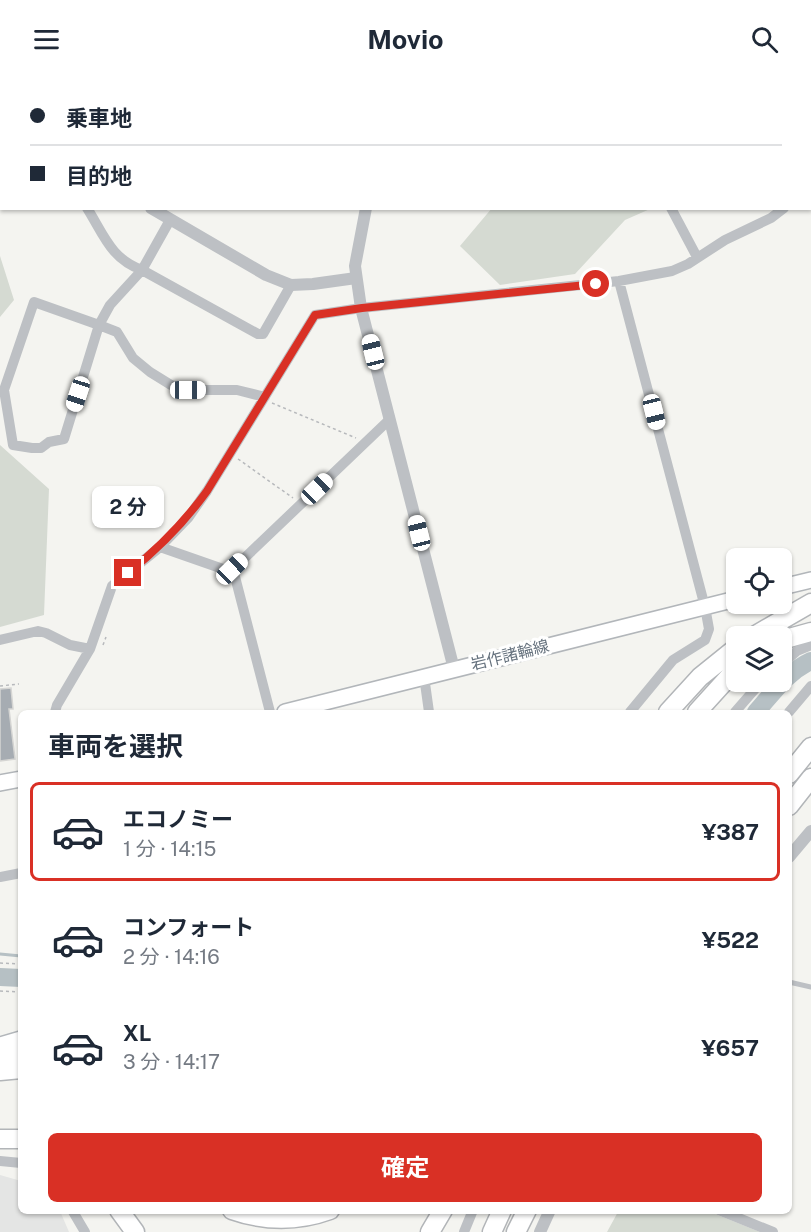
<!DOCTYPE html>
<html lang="ja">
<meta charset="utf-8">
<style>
:root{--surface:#fff;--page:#f2f2f3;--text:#1f2937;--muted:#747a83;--line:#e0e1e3;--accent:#d93025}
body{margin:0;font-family:"Public Sans","Noto Sans JP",sans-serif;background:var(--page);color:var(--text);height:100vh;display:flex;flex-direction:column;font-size:22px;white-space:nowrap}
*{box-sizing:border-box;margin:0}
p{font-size:20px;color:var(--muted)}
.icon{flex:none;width:33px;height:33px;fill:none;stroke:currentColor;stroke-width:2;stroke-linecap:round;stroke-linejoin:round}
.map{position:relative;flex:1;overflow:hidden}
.side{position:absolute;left:18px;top:632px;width:774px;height:504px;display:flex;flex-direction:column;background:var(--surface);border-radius:9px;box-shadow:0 2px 4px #0004}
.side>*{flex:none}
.banner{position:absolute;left:0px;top:0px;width:812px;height:132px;box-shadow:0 2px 4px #0004;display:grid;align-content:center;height:132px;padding:0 30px;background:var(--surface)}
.buttons{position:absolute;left:726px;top:470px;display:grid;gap:12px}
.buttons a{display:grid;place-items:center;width:66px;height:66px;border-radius:9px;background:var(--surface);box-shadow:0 2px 4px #0004;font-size:30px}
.end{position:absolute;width:27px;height:27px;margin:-14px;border:8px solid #d93025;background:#fff;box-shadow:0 0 0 3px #fff}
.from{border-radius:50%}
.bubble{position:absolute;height:42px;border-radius:9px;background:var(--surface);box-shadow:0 2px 4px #0004;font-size:20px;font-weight:700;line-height:42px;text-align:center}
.car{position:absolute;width:18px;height:36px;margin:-18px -9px;border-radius:8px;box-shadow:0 0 4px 2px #0007;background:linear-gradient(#fff 24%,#345 0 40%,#fff 0 76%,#345 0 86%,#fff 0)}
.banner b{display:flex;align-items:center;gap:21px;height:57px;font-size:22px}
.banner b+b{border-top:2px solid var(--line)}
.banner i{width:15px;height:15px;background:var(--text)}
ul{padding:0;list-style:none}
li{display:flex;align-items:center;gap:18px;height:99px;margin:0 12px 9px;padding:0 18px;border:3px solid transparent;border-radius:9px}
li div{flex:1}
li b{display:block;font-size:22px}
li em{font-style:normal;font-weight:700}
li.selected{border-color:var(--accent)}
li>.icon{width:54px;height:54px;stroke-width:1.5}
h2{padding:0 30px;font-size:27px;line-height:72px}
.cta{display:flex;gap:12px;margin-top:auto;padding:12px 30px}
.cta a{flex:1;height:69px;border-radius:9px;background:var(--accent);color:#fff;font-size:24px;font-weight:700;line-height:69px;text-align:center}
header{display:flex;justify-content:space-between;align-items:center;height:78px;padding:0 30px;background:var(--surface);font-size:27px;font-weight:700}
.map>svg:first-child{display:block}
</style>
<header><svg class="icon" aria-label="menu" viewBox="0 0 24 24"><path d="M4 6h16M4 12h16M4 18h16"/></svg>Movio<svg class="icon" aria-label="search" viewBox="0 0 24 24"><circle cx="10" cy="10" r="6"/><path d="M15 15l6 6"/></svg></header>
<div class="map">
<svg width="811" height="1154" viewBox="0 0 811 1154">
<rect width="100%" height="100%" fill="#f4f4f0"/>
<path fill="#e4e5e4" d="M0,1097L21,1103V1132L60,1133L69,1154H0Z"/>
<path fill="#d5dad2" d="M492,130H650V131L625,142L575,196L500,207L460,168Z
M0,178L14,222L0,239Z
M0,367L49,411L44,537L0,549Z
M619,1132L708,1133L760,1154H607Z"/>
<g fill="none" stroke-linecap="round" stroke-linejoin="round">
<path stroke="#b6c0c4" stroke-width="3" d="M782,575L792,568
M749,610L755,603
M0,876L21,878"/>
<path stroke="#b6c0c4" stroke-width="18" d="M756,634C773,615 787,594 811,583
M0,899L21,900"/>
</g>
<path fill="#a6acb2" stroke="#d5d5d3" stroke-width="1.5" d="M11,610L13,631H9L15,681L0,683V611Z"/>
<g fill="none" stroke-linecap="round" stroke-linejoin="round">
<g stroke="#b2b6ba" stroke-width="18">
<path id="secondary" d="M782,509L811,502
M285,634L736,521
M0,705L21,701
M0,967L21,961"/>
</g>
<g stroke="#b2b5b8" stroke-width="21">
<path id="motorway" d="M754,558L811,525
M782,562L811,554
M668,634L700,599L736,570
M697,634L736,591
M789,696L811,669
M789,728L811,700
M0,981L21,976
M0,993L21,991
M0,1061H21
M119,1132L135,1154
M232,1132C266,1144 297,1144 330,1132
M430,1154L443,1132
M492,1154L502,1132
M516,1154L527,1132"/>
</g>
<path stroke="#b7b9bc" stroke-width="1.5" stroke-dasharray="3 3" stroke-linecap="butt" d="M272,325L356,360
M238,381L293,420
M103,567L106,559
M0,608L19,606
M0,885L21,886
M0,913L21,914"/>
<path stroke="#bdc0c4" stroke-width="5" d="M789,904L811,909"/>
<path stroke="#bdc0c4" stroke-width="10" d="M447,0L463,2
M615,0V2
M490,2L494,0
M0,22L2,21
M810,114H811
M0,126L2,125
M87,130C104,157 111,181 142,192L258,256H263L291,207
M671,130L697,179
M170,142L142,192L110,227L99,247L117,254L133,280L150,294L171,307L188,312H237L265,319
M619,203L705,529L709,551L705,562L673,582L630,634
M34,224L99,247L64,361L49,364L41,370H32L13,367L4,312Z
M160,469L223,491H233L390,341
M233,491L270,634
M0,562L38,553L46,555L70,567L90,571
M782,586L797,573L811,567
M424,598L429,634
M55,634L57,627L90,571L112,508L160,469L188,440L207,413L315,237L361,230L619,203L672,193L688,186L725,162L771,140L784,130
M735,634L762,603
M789,634L811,608
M0,799L21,795
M0,1083L21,1085
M72,1132L85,1154
M719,1132L773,1154
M464,1154L473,1132"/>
<path stroke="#bdc0c4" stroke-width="12" d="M392,0V2
M0,81H2
M151,130L266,197L291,207L313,206L356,200
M366,130L355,188L361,230L454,591
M789,779L811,753
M540,1154L550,1132"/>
<use href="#secondary" stroke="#fff" stroke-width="15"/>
<use href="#motorway" stroke="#fff" stroke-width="18"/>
</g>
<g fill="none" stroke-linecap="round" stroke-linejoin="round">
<path stroke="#d93025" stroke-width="8" d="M128,495C159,470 184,445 207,413L315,237L362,230L596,206"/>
</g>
<g text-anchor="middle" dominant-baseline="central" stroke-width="6" stroke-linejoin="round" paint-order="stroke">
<g font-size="16" fill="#66727e" stroke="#fff">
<text transform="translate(510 577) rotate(-14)">岩作諸輪線</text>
</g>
</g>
</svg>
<div class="buttons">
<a><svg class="icon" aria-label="locate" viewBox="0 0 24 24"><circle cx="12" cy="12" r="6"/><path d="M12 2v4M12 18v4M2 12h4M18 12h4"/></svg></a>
<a><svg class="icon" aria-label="layers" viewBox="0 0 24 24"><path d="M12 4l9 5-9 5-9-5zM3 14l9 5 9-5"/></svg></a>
</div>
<i class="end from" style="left:596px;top:206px"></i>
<i class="end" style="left:128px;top:495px"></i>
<div class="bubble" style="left:92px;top:408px;width:72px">2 分</div>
<i class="car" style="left:373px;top:274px;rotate:346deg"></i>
<i class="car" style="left:188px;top:312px;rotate:90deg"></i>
<i class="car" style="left:78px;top:316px;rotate:198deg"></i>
<i class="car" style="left:654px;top:334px;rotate:166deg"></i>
<i class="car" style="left:317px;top:411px;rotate:46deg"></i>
<i class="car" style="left:419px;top:455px;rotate:346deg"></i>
<i class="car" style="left:232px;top:491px;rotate:46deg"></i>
<div class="banner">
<b><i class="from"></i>乗車地</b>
<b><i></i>目的地</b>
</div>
<section class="side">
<h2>車両を選択</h2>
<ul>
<li class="selected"><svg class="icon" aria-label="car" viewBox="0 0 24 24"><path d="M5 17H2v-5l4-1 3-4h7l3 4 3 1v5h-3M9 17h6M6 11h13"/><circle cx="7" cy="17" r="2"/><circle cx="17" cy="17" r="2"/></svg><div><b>エコノミー</b><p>1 分 · 14:15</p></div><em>¥387</em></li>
<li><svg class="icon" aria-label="car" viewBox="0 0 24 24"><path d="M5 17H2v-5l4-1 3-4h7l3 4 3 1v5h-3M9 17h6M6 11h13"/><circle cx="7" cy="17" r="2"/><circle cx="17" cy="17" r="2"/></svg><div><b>コンフォート</b><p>2 分 · 14:16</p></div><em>¥522</em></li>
<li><svg class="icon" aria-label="car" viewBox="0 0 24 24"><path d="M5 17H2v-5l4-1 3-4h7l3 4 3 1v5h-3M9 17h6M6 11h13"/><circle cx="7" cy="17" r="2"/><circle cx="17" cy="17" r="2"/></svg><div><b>XL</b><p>3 分 · 14:17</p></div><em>¥657</em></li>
</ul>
<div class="cta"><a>確定</a></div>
</section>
</div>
